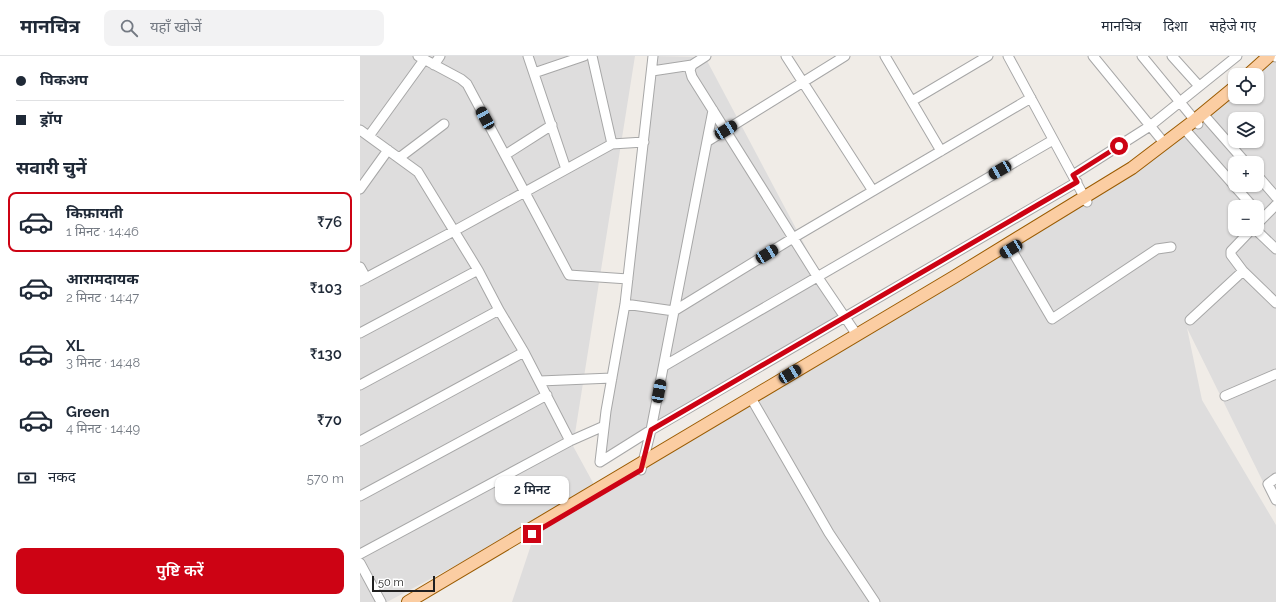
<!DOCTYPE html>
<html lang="hi">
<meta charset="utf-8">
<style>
:root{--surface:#fff;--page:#f2f2f3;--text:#1f2937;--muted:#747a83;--line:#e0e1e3;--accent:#cd0314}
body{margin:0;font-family:Raleway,"Noto Sans Devanagari",sans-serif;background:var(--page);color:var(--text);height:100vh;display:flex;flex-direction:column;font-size:15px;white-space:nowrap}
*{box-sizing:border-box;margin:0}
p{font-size:13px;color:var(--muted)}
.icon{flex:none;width:22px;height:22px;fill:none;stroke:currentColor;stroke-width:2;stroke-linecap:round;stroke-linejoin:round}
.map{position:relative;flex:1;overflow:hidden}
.drawer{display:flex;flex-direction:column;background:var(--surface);width:360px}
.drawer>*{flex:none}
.hud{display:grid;align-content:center;height:88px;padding:0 16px;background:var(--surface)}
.controls{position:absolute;left:868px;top:12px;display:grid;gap:8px}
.controls a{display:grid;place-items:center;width:36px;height:36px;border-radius:8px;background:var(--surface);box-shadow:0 1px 3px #0004;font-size:20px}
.scale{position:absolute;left:12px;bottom:10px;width:63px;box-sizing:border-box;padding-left:4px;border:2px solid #202020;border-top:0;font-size:11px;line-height:14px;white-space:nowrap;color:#202020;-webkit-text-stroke:3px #fff;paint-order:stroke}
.end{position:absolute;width:18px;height:18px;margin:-9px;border:5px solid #cd0314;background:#fff;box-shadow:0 0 0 2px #fff}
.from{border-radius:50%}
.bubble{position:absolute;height:28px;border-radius:8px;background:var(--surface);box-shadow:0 1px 3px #0004;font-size:13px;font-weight:600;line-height:28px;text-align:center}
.car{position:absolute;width:12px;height:24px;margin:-12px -6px;border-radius:5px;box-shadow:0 0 3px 1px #0007;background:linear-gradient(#222 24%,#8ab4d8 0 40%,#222 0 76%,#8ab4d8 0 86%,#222 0)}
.hud b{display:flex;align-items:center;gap:14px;height:38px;font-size:15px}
.hud b+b{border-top:1px solid var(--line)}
.hud i{width:10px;height:10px;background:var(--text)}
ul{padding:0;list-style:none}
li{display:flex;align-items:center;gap:12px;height:60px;margin:0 8px 6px;padding:0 8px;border:2px solid transparent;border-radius:8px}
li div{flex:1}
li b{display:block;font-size:15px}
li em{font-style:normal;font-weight:600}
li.on{border-color:var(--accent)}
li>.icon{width:36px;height:36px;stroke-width:1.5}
h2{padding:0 16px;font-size:18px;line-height:48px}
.pay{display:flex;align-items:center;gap:10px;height:44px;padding:0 16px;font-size:15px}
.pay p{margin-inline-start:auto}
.button{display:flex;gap:8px;margin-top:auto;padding:8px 16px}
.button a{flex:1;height:46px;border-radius:8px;background:var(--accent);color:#fff;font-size:16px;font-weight:600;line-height:46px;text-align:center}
header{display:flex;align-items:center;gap:24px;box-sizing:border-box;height:56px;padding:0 20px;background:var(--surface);border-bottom:1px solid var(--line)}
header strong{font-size:19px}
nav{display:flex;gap:22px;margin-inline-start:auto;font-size:14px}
.search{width:280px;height:36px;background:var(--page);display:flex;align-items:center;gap:10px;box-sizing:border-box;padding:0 14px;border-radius:8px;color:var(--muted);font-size:15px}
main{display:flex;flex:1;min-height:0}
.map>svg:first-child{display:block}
</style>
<header>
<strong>मानचित्र</strong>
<div class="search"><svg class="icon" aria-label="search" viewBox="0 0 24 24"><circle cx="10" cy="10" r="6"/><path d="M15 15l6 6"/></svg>यहाँ खोजें</div>
<nav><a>मानचित्र</a><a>दिशा</a><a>सहेजे गए</a></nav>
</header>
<main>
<section class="drawer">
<div class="hud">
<b><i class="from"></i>पिकअप</b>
<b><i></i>ड्रॉप</b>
</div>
<h2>सवारी चुनें</h2>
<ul>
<li class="on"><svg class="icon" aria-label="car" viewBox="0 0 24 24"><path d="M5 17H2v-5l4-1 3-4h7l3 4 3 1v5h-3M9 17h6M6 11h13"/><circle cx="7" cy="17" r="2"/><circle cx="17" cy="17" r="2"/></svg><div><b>किफ़ायती</b><p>1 मिनट · 14:46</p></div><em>₹76</em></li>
<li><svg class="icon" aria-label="car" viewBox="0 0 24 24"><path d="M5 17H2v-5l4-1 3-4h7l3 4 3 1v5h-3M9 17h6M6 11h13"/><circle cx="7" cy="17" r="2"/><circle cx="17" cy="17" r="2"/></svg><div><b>आरामदायक</b><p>2 मिनट · 14:47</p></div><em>₹103</em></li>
<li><svg class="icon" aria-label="car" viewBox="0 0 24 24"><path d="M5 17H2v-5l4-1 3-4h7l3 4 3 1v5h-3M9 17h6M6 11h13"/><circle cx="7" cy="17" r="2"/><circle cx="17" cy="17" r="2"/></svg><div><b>XL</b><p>3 मिनट · 14:48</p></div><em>₹130</em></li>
<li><svg class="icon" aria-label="car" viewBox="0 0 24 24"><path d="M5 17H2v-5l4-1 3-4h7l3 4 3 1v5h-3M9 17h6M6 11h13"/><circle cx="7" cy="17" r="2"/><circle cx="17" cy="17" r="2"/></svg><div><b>Green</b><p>4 मिनट · 14:49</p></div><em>₹70</em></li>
</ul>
<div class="pay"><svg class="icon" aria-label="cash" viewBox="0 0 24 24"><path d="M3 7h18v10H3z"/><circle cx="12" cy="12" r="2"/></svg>नकद<p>570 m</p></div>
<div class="button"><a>पुष्टि करें</a></div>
</section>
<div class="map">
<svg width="916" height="546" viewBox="0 0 916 546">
<rect width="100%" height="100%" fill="#f0ece7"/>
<path fill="#dedddd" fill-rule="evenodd" d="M0,0H275L213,390L237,434L27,546H0Z
M294,0L345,1L484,263L240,406Z
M901,0H916V452L827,272L842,344L916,469V546H152L175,477L776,116L773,112L875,23V41H897V19H880ZM875,63H897V85H875ZM875,107H897V129H875ZM875,151H897V173H875Z"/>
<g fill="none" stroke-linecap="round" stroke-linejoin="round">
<g stroke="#a7a7a7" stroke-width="11">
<path id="minor" d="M58,0L101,23L107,28L209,219L268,223
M168,0L206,113
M346,0L332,9L330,14L332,21L457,220L497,279
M426,0L513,135
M525,0L581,95
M648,0L727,146
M733,0L805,88
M782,0L838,68
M812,0L839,30
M915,0L916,1
M74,9L80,0
M292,15L332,9
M174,17L224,0
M552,45L628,0
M843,58L886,107
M0,74L58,116L118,214L139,254L164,296L210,385L0,498
M828,77L893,151
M9,80L64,4
M348,85L485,0
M252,88L284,86
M145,99L192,69
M39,102L84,68
M713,119L790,70L877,0
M897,119L916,141
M0,133L28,94
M897,168L916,149
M892,173L871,195V199L883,215L916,247
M895,173L916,193
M651,193L692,263L797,193L811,191
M0,211L6,222
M0,225L94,175L252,88L232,0
M265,248L314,255L433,182L671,42
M830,264L883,215
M0,277L118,214
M304,310L693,84
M180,325L252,322
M0,329L139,254
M865,340L916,318
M391,342L469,477L515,546
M0,385L164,296
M210,385L244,370
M240,406L291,374L717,126
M240,406L246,355L265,248L293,0
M281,414L291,374L353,54
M916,422L908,428L916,444
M0,440L187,339
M0,507L21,546"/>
</g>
<g stroke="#9a5b02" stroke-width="14">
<path id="major" d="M888,19L909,0
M48,546L594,221L772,112L835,64L875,31"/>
</g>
<use href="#minor" stroke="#fff" stroke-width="9"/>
<use href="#major" stroke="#fbcda2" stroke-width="12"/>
</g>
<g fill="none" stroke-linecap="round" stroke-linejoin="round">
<path stroke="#cd0314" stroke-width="5" d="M172,478L281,414L291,374L717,126L713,119L759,90"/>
</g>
</svg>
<div class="controls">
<a><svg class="icon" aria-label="locate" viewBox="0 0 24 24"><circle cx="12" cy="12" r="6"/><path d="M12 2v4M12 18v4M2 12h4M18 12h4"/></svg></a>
<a><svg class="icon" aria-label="layers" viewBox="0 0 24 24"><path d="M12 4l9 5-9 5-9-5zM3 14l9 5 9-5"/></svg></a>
<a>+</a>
<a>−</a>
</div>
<div class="scale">50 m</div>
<i class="end from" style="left:759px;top:90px"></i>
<i class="end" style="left:172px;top:478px"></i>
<div class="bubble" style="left:135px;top:420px;width:74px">2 मिनट</div>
<i class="car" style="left:125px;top:62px;rotate:331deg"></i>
<i class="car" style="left:366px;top:74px;rotate:58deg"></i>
<i class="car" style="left:640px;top:114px;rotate:240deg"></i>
<i class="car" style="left:651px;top:193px;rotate:239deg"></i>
<i class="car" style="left:407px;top:198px;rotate:58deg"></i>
<i class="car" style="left:430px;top:318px;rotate:59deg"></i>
<i class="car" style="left:299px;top:335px;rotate:11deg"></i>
</div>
</main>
